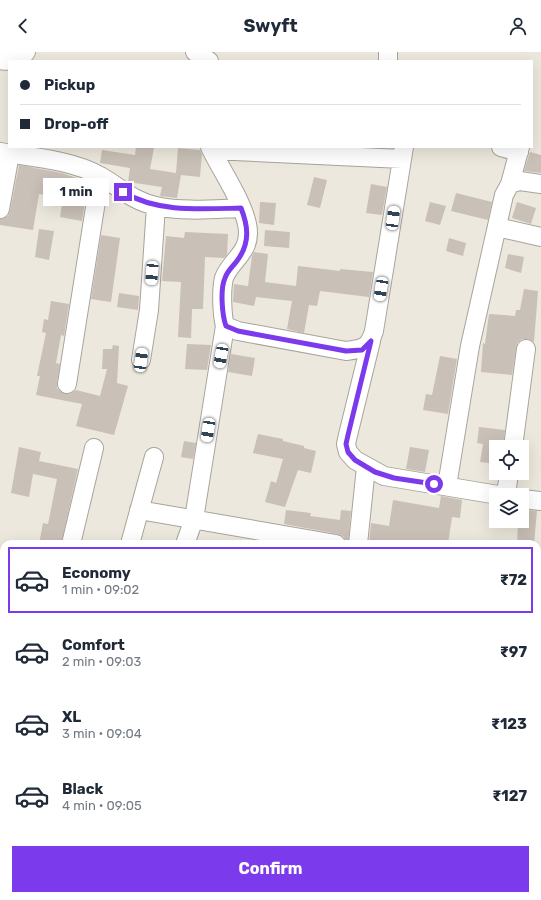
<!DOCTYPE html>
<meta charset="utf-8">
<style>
:root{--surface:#fff;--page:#f6f6f7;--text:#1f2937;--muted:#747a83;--line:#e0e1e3;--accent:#7c3aed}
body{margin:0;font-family:Rubik,sans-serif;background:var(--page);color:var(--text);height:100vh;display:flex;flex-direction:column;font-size:15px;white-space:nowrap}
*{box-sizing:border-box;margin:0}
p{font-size:13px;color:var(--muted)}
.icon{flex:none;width:22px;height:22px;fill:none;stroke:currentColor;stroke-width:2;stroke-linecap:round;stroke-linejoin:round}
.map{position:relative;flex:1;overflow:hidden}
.panel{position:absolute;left:0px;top:488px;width:541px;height:360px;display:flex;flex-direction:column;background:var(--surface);border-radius:12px 12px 0 0;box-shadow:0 4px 16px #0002}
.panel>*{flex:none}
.banner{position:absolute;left:8px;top:8px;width:525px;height:88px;border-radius:0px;box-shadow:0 4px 16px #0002;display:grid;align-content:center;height:88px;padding:0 12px;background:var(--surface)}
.controls{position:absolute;left:489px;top:388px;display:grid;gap:8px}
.controls a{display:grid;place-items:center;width:40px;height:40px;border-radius:0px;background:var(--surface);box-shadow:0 4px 16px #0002;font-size:20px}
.end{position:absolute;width:18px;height:18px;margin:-9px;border:5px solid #7c3aed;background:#fff;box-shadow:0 0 0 2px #fff}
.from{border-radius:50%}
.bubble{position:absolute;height:28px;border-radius:0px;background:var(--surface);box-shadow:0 4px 16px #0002;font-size:13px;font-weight:700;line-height:28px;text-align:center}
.car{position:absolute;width:12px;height:24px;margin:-12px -6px;border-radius:5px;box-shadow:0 0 3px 1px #0007;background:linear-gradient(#fff 24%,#345 0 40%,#fff 0 76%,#345 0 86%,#fff 0)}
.banner b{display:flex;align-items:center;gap:14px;height:38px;font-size:15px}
.banner b+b{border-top:1px solid var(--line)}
.banner i{width:10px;height:10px;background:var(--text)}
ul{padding:7px 0 0;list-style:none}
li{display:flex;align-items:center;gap:12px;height:66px;margin:0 8px 6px;padding:0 4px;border:2px solid transparent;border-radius:0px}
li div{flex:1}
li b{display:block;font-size:15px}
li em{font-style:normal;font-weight:700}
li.current{border-color:var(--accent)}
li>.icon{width:36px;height:36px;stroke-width:1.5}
.action{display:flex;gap:8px;margin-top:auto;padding:8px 12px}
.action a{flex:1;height:46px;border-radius:0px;background:var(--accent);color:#fff;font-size:16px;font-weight:700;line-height:46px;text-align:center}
header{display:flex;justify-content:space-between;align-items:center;height:52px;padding:0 12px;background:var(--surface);font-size:18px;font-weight:700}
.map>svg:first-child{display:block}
</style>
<header><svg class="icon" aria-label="back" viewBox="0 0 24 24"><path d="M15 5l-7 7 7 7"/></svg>Swyft<svg class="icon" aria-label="person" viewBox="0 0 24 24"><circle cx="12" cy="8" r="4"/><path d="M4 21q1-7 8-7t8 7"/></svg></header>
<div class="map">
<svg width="541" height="848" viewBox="0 0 541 848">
<rect width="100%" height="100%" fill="#ece8dd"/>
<path fill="#c9c0b7" d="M136,95L154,96L150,117L176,121L178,96L200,98L202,102L200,125L181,123L177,146L168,145L160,144L162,135L128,130L130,116L100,111L102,98L135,103Z
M530,100L541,103V121L524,119Z
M19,113L62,121L88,130L82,169L60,165L63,146L39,142L33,178L0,173V167L8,164L10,159Z
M314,125L327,128L320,156L307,153Z
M371,132L387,135L382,163L366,161Z
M456,141L492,150L488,168L451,159Z
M260,150L276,151L274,173L259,171Z
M430,150L446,154L440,173L425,169Z
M517,150L536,156L531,172L512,166Z
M39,177L54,179L49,208L35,205Z
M265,178L290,180L289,196L264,194Z
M185,180L228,182L227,203L224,206L205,205L203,257H192L191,286L178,285L181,230L162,229L166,184L184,186Z
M101,183L120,186L111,250L91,247Z
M449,186L466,191L463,204L446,199Z
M254,200L268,202L265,230L296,234L298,214L340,219V217L373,220L369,245L320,239L317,254L309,253L304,281L287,277L292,249L256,245L254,254L233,250L234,232L248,234L252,204Z
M508,202L524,205L521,221L505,216Z
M524,237L538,239L534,290L527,287H522L517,291L512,323L481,320L483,291L485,292L489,262L515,264L516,258H520Z
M119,241L139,244L138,258L117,255Z
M51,249L69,252L64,284L61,283L56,311L60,312L57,331V336L61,340L70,342L76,338L100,344L107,317H102L103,297H112L113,293L119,294L117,331L128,334L114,383L76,374L82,352L36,343L40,324H37L46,281L42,280L44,267L48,268Z
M187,292L211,293L207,318L185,317Z
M231,302L255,306L252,324L228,320Z
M440,304L457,307L448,362L423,358L426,342L432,343Z
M479,375L505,378L503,395H496V412L480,410L483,392L477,391Z
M258,382L283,387V389L304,394V396L316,399L311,421L298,418L285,455L265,450L271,429L276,431L283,407L253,401Z
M184,389L196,391L193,407L181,405Z
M19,395L41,400L39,409L78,417L61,492H39L43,471L48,472L57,427L33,422L29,445L11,441Z
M410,395L429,398L425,420L406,417Z
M441,444L462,448L460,466L452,465L448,492H369L371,471L389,474L393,448L439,456Z
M286,458L311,461L310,464L340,468L341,458L351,459L348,492L343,484L338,482L284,472Z
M522,458L537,459L534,492H517L518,469H522Z"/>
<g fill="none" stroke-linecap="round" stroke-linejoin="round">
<g stroke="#a8a49a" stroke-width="20">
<path id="street" d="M195,0L209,9
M0,8C9,10 20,8 26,0
M388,9V0
M210,95C221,118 242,148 247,172C253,200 231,207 224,226C221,238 222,263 225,274L238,279L346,299C363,297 369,296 374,279L404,95
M501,95L519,100
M212,98L402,107
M0,100C31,105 73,108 100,124C120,135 132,149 156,154C183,160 214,157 241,156
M510,132L520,95
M0,157L10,102
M497,175L541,185
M371,289L348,383L346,392L348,400L355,408L384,424L498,443
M141,308L149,258L156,154
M67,332L100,124
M513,395L526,297
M447,434L470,294L504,143L510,132L520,129L541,132
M506,443L509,421
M522,447L541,449
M139,458L336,492
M71,492L94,396
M130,492L154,405
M185,492L194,467L225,274
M358,492L366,415
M0,511L4,512
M537,609L541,611
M0,628L3,660L0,696
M537,685H541
M0,755L4,762
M425,844L426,848
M13,848V844
M303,848V844"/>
</g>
<use href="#street" stroke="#fff" stroke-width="18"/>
</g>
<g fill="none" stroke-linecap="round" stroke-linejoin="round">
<path stroke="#7c3aed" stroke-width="5" d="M123,140C158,161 202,157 241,156C248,174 250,189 239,206C235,213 228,217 225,226C220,237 222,263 226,274L238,279L346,299L362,298L371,289L348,383L346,392L348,400L355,408L375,420L394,426L434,432"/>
</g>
</svg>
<div class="controls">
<a><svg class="icon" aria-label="locate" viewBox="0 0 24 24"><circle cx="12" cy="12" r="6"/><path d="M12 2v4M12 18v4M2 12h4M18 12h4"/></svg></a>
<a><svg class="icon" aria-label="layers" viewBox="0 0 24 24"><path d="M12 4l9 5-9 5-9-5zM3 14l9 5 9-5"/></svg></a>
</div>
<i class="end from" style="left:434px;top:432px"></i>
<i class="end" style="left:123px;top:140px"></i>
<div class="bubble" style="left:43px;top:126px;width:66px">1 min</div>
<i class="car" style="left:393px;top:166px;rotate:8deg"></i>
<i class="car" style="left:152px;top:221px;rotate:185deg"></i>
<i class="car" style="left:381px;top:237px;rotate:189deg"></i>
<i class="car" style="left:221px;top:304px;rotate:190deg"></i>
<i class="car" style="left:141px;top:308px;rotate:8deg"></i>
<i class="car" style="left:208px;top:378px;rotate:189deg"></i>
<div class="banner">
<b><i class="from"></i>Pickup</b>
<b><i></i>Drop-off</b>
</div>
<section class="panel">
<ul>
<li class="current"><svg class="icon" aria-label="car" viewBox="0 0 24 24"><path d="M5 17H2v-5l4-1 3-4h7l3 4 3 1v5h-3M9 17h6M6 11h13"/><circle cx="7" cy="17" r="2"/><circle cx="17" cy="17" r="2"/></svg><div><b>Economy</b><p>1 min · 09:02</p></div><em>₹72</em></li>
<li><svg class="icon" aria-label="car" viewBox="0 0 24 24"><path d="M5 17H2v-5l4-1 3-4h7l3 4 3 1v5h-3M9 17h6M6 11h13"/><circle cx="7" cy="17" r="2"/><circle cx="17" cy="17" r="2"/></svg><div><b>Comfort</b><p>2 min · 09:03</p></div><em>₹97</em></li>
<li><svg class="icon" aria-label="car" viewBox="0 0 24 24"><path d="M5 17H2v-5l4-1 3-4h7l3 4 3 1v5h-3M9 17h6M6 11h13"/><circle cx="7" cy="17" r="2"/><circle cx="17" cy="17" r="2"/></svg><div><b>XL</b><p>3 min · 09:04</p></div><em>₹123</em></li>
<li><svg class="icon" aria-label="car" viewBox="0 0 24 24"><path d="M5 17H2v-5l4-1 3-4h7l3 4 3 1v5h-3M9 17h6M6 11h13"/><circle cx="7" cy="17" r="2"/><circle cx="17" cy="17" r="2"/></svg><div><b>Black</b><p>4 min · 09:05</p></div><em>₹127</em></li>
</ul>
<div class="action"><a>Confirm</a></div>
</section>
</div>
